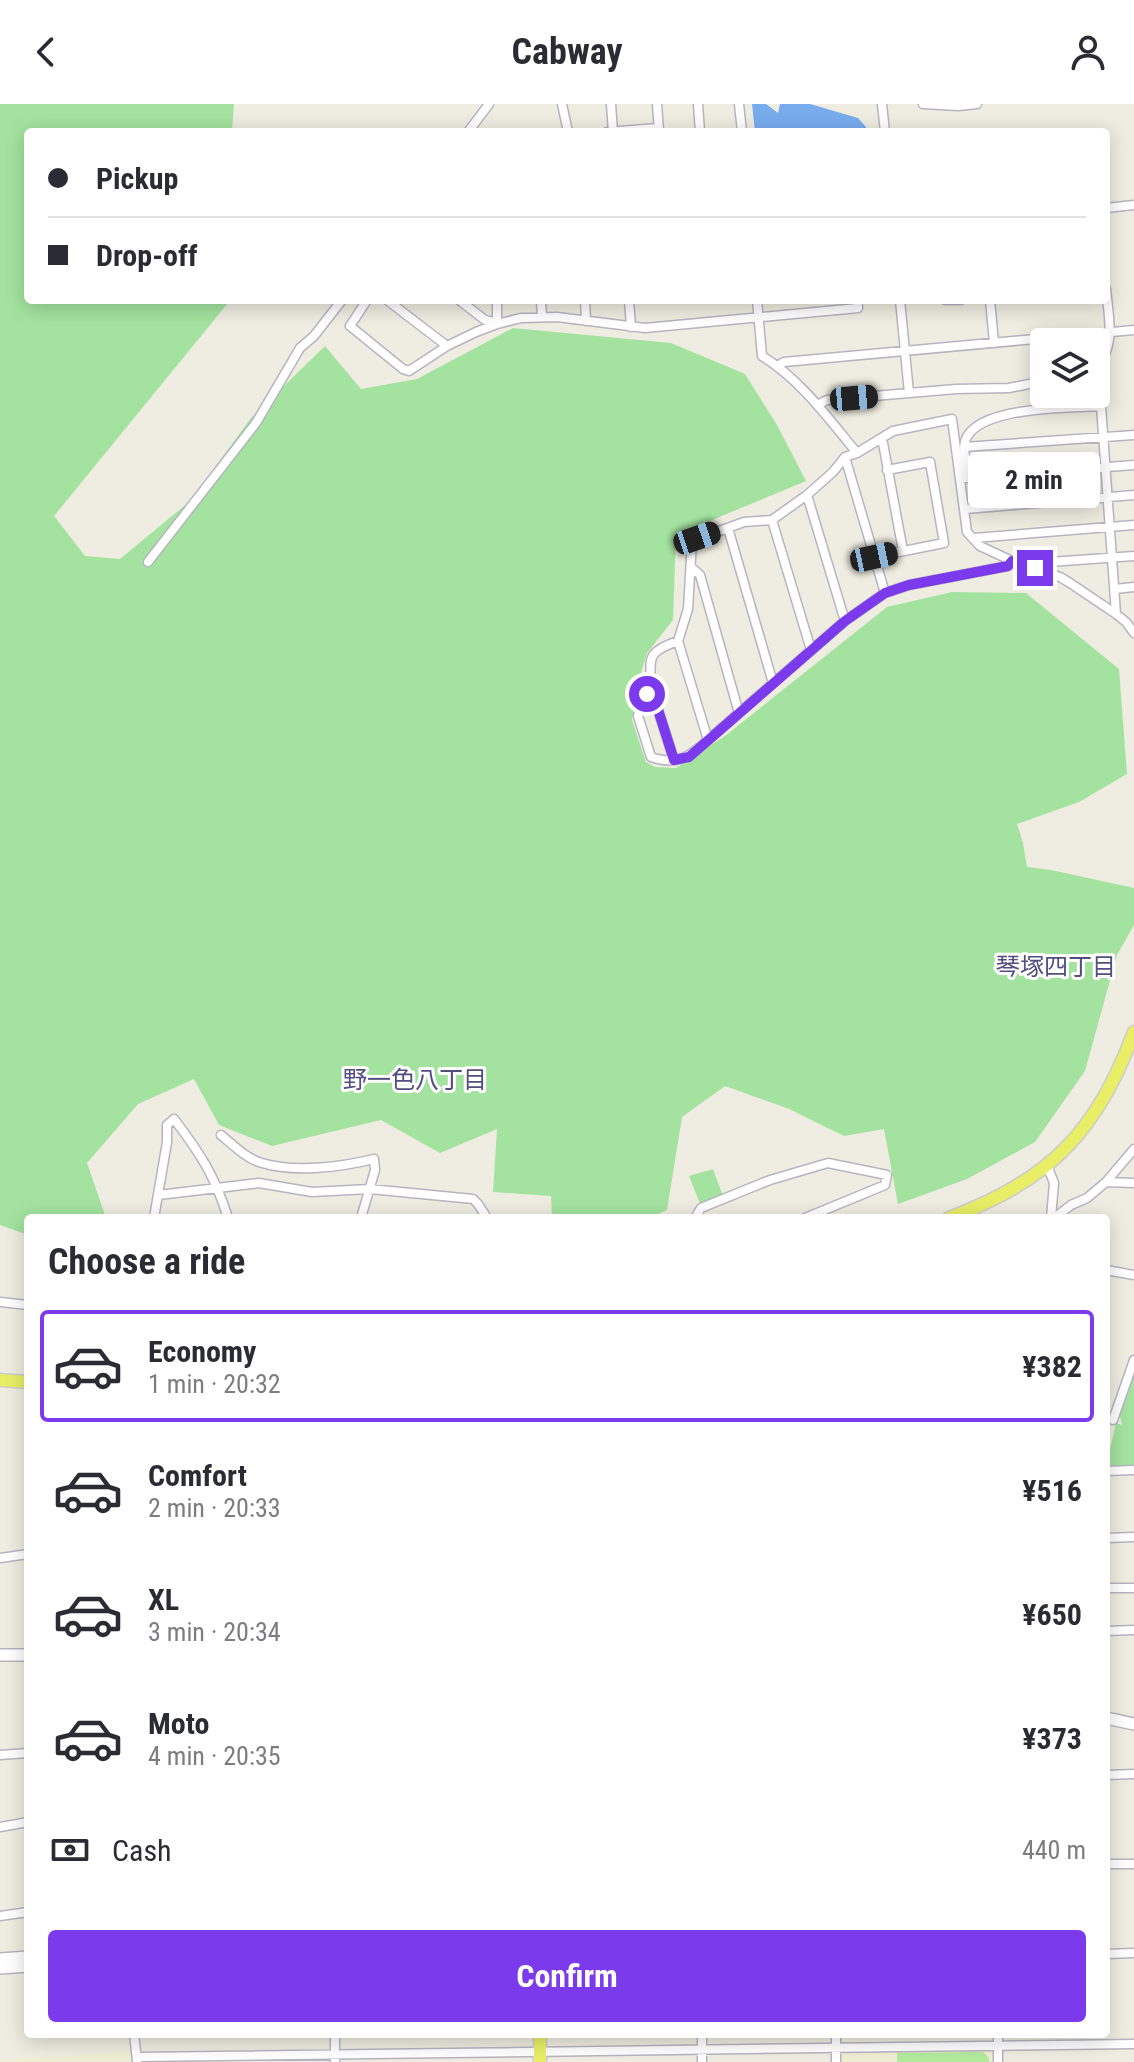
<!DOCTYPE html>
<meta charset="utf-8">
<style>
:root{--surface:#fff;--page:#f7f7f7;--text:#2b2b33;--muted:#7c7c81;--line:#e1e1e2;--accent:#7c3aed}
body{margin:0;font-family:"Roboto Condensed","Noto Sans JP",sans-serif;background:var(--page);color:var(--text);height:100vh;display:flex;flex-direction:column;font-size:30px;white-space:nowrap}
*{box-sizing:border-box;margin:0}
p{font-size:26px;color:var(--muted)}
.icon{flex:none;width:44px;height:44px;fill:none;stroke:currentColor;stroke-width:2;stroke-linecap:round;stroke-linejoin:round}
.map{position:relative;flex:1;overflow:hidden}
.sheet{position:absolute;left:24px;top:1110px;width:1086px;height:824px;display:flex;flex-direction:column;background:var(--surface);border-radius:8px;box-shadow:0 4px 20px #0003}
.sheet>*{flex:none}
.hud{position:absolute;left:24px;top:24px;width:1086px;height:176px;border-radius:8px;box-shadow:0 4px 20px #0003;display:grid;align-content:center;height:176px;padding:0 24px;background:var(--surface)}
.controls{position:absolute;left:1030px;top:224px;display:grid;gap:16px}
.controls a{display:grid;place-items:center;width:80px;height:80px;border-radius:8px;background:var(--surface);box-shadow:0 4px 20px #0003;font-size:40px}
.end{position:absolute;width:36px;height:36px;margin:-18px;border:10px solid #7c3aed;background:#fff;box-shadow:0 0 0 4px #fff}
.from{border-radius:50%}
.bubble{position:absolute;height:56px;border-radius:8px;background:var(--surface);box-shadow:0 4px 20px #0003;font-size:26px;font-weight:700;line-height:56px;text-align:center}
.car{position:absolute;width:24px;height:48px;margin:-24px -12px;border-radius:10px;box-shadow:0 0 6px 2px #0007;background:linear-gradient(#222 24%,#8ab4d8 0 40%,#222 0 76%,#8ab4d8 0 86%,#222 0)}
.hud b{display:flex;align-items:center;gap:28px;height:76px;font-size:30px}
.hud b+b{border-top:2px solid var(--line)}
.hud i{width:20px;height:20px;background:var(--text)}
ul{padding:0;list-style:none}
li{display:flex;align-items:center;gap:24px;height:112px;margin:0 16px 12px;padding:0 8px;border:4px solid transparent;border-radius:8px}
li div{flex:1}
li b{display:block;font-size:30px}
li em{font-style:normal;font-weight:700}
li.current{border-color:var(--accent)}
li>.icon{width:72px;height:72px;stroke-width:1.5}
h2{padding:0 24px;font-size:36px;line-height:96px}
.pay{display:flex;align-items:center;gap:20px;height:88px;padding:0 24px;font-size:30px}
.pay p{margin-inline-start:auto}
.cta{display:flex;gap:16px;margin-top:auto;padding:16px 24px}
.cta a{flex:1;height:92px;border-radius:8px;background:var(--accent);color:#fff;font-size:32px;font-weight:700;line-height:92px;text-align:center}
header{display:flex;justify-content:space-between;align-items:center;height:104px;padding:0 24px;background:var(--surface);font-size:36px;font-weight:700}
.map>svg:first-child{display:block}
</style>
<header><svg class="icon" aria-label="back" viewBox="0 0 24 24"><path d="M15 5l-7 7 7 7"/></svg>Cabway<svg class="icon" aria-label="person" viewBox="0 0 24 24"><circle cx="12" cy="8" r="4"/><path d="M4 21q1-7 8-7t8 7"/></svg></header>
<div class="map">
<svg width="1134" height="1958" viewBox="0 0 1134 1958">
<rect width="100%" height="100%" fill="#efede1"/>
<path fill="#efeed2" d="M989,1945L994,1949V1958H839V1949L841,1947Z
M129,1947L130,1958H0V1957Z"/>
<path fill="#a3e39f" d="M0,0H234L232,28H28V196H228V199L54,412L85,452L120,455L190,397L251,314L325,242L361,285L417,275L513,224L671,239L745,270L777,321L806,377L676,431L673,516L647,549L641,569L632,616L646,658L655,663L676,664L725,632L887,503L952,488L1026,489L1119,565L1127,670L1079,698L1017,720L1023,739L1027,763L1051,766L1134,784V821L1117,851L1085,967L1035,1038L967,1075L898,1100L884,1025L844,1032L789,1005L725,982L682,1013L667,1106L649,1114H552L551,1092L493,1088L497,1025L440,1049L381,1016L272,1042L219,1021L194,975L138,1000L87,1059L106,1114H28V1131L0,1121Z
M713,1065L723,1092L701,1102L689,1072Z
M1134,1266V1363L1111,1362L1107,1358L1116,1319L1122,1321L1119,1308Z"/>
<path fill="#b3ea9c" d="M983,1948L989,1954V1958H897V1949Z"/>
<path fill="#78aced" d="M752,0H766L778,9L780,0H810L858,14L866,23V28H755Z"/>
<g fill="none" stroke-linecap="round" stroke-linejoin="round">
<g stroke="#b6b4c1" stroke-width="11">
<path id="street" d="M562,0L568,28
M611,0L613,28
M657,0L659,27
M698,0L700,28
M739,0L742,28
M882,0L885,28
M923,0L958,2L977,0
M468,28L489,0
M607,28L658,24
M1106,104L1134,101
M367,196L350,222L403,265L409,267L447,242L476,228L497,220L521,214L557,213L645,224L858,204L857,196
M387,196L447,242
M459,196L485,216L497,219
M497,196V220
M541,196L542,213
M585,196L586,217
M629,196L631,223
M757,196L762,252C801,276 828,314 857,349
M900,196L909,289
M945,196H961
M990,196L994,239
M1040,235L1044,277
M1096,261C1117,245 1108,208 1106,185
M777,262L784,258L1134,226
M817,301L827,296L956,285L1009,284L1044,277
M880,335L883,339L903,447
M964,343C966,301 1072,304 1101,302L1116,510
M845,353L885,489
M962,374L1134,361
M967,374L964,343L1134,331
M807,391L845,517
M965,405L1134,391
M772,416L811,546
M728,424L773,579
M974,434L1134,421
M874,453L944,439L930,358L887,366
M1012,457L1008,462L909,481L885,489L845,517L708,636L678,537L688,505L692,437L744,418L772,416L807,391L833,368L845,353L857,349L893,327L952,315L967,428L980,442L1012,457L1060,473L1070,479L1116,510L1126,518L1134,529
M148,458L256,319L300,244L314,232L342,196
M691,463L700,471L739,609
M1035,464L1036,459L1134,452
M1115,485L1134,483
M678,537C638,551 656,558 648,588C645,597 639,603 638,612L651,653C677,662 689,653 708,636
M648,585L653,590L674,656
M221,1031C233,1041 247,1055 262,1059C295,1069 341,1063 374,1055L375,1066L361,1114
M1047,1061L1054,1079L1051,1114
M1106,1078L1134,1079
M159,1091L259,1079L312,1088L370,1085L473,1095L478,1100L487,1114
M1051,1112H1057L1071,1101L1087,1094L1106,1078L1134,1045
M154,1114L167,1038V1021L174,1015C200,1049 215,1072 228,1114
M695,1114L701,1104L770,1076L828,1059L887,1071L885,1081L805,1114
M1106,1166L1134,1171
M0,1198L28,1201
M1113,1316L1134,1256
M1106,1367L1134,1366
M1106,1434L1134,1433
M0,1454L28,1450
M1106,1484H1134
M1106,1527L1134,1526
M0,1651L28,1649
M1106,1671L1134,1670
M0,1723L28,1718
M1106,1760H1134
M0,1812L28,1808
M1106,1850L1134,1849
M134,1930L137,1957
M335,1930V1958
M702,1930V1958
M836,1930V1958
M998,1930V1958
M137,1953L1134,1940"/>
</g>
<g stroke="#b6b4c1" stroke-width="14">
<path id="secondary" d="M0,1551H28
M1106,1614L1134,1620
M0,1855L28,1853
M0,1864L28,1862"/>
</g>
<g stroke="#cdcdcd" stroke-width="15">
<path id="primary" d="M949,1114C1050,1076 1096,1029 1134,928
M0,1276L28,1278
M540,1930V1958"/>
</g>
<use href="#street" stroke="#fff" stroke-width="8"/>
<use href="#secondary" stroke="#fff" stroke-width="11"/>
<use href="#primary" stroke="#e8ef66" stroke-width="12"/>
</g>
<g fill="none" stroke-linecap="round" stroke-linejoin="round">
<path stroke="#7c3aed" stroke-width="10" d="M647,590L648,585L653,590L674,656L689,653L845,517L885,489L909,481L1008,462L1012,457L1035,464"/>
</g>
<g text-anchor="middle" dominant-baseline="central" stroke-width="6" stroke-linejoin="round" paint-order="stroke">
<g font-size="24" fill="#534e7f" stroke="#fff">
<text x="1056" y="863">琴塚四丁目</text>
<text x="415" y="976">野一色八丁目</text>
</g>
</g>
</svg>
<div class="controls">
<a><svg class="icon" aria-label="layers" viewBox="0 0 24 24"><path d="M12 4l9 5-9 5-9-5zM3 14l9 5 9-5"/></svg></a>
</div>
<i class="end from" style="left:647px;top:590px"></i>
<i class="end" style="left:1035px;top:464px"></i>
<div class="bubble" style="left:968px;top:348px;width:132px">2 min</div>
<i class="car" style="left:854px;top:294px;rotate:85deg"></i>
<i class="car" style="left:697px;top:434px;rotate:71deg"></i>
<i class="car" style="left:874px;top:453px;rotate:78deg"></i>
<div class="hud">
<b><i class="from"></i>Pickup</b>
<b><i></i>Drop-off</b>
</div>
<section class="sheet">
<h2>Choose a ride</h2>
<ul>
<li class="current"><svg class="icon" aria-label="car" viewBox="0 0 24 24"><path d="M5 17H2v-5l4-1 3-4h7l3 4 3 1v5h-3M9 17h6M6 11h13"/><circle cx="7" cy="17" r="2"/><circle cx="17" cy="17" r="2"/></svg><div><b>Economy</b><p>1 min · 20:32</p></div><em>¥382</em></li>
<li><svg class="icon" aria-label="car" viewBox="0 0 24 24"><path d="M5 17H2v-5l4-1 3-4h7l3 4 3 1v5h-3M9 17h6M6 11h13"/><circle cx="7" cy="17" r="2"/><circle cx="17" cy="17" r="2"/></svg><div><b>Comfort</b><p>2 min · 20:33</p></div><em>¥516</em></li>
<li><svg class="icon" aria-label="car" viewBox="0 0 24 24"><path d="M5 17H2v-5l4-1 3-4h7l3 4 3 1v5h-3M9 17h6M6 11h13"/><circle cx="7" cy="17" r="2"/><circle cx="17" cy="17" r="2"/></svg><div><b>XL</b><p>3 min · 20:34</p></div><em>¥650</em></li>
<li><svg class="icon" aria-label="car" viewBox="0 0 24 24"><path d="M5 17H2v-5l4-1 3-4h7l3 4 3 1v5h-3M9 17h6M6 11h13"/><circle cx="7" cy="17" r="2"/><circle cx="17" cy="17" r="2"/></svg><div><b>Moto</b><p>4 min · 20:35</p></div><em>¥373</em></li>
</ul>
<div class="pay"><svg class="icon" aria-label="cash" viewBox="0 0 24 24"><path d="M3 7h18v10H3z"/><circle cx="12" cy="12" r="2"/></svg>Cash<p>440 m</p></div>
<div class="cta"><a>Confirm</a></div>
</section>
</div>
